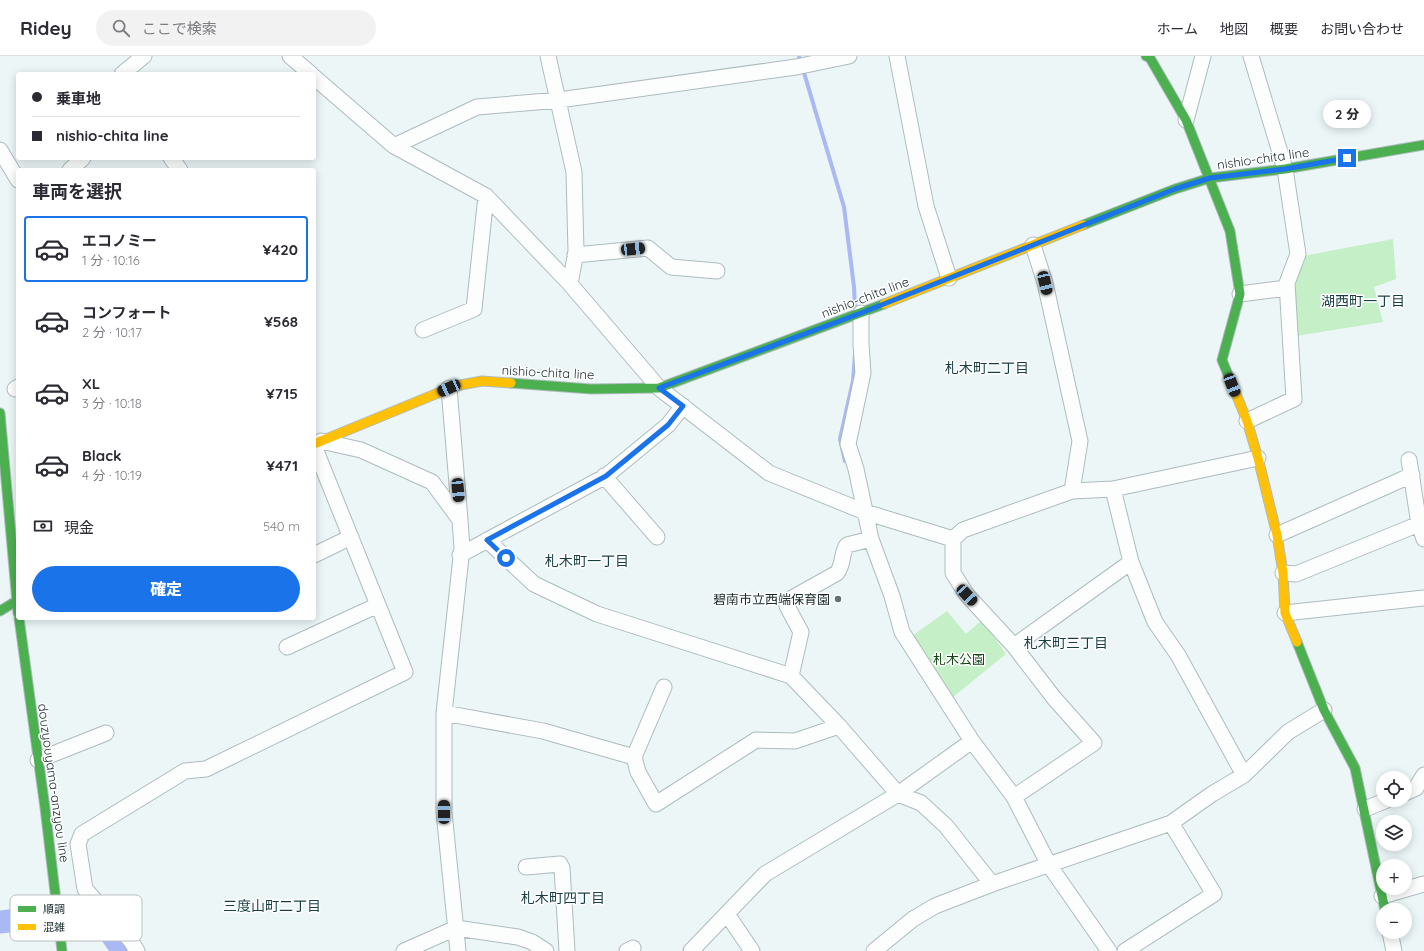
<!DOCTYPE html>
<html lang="ja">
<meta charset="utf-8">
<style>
:root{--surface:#fff;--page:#f2f2f3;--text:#2b2b33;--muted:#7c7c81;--line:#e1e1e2;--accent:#1a73e8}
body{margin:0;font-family:Quicksand,"Noto Sans JP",sans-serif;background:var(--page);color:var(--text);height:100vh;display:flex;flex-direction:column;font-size:15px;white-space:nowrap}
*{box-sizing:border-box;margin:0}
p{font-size:13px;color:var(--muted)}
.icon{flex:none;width:22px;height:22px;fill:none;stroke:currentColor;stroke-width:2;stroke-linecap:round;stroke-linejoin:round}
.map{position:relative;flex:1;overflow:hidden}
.side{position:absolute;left:16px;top:112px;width:300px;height:452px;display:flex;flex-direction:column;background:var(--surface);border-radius:4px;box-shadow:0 2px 10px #0003}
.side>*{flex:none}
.banner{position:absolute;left:16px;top:16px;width:300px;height:88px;border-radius:4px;box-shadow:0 2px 10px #0003;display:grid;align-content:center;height:88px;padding:0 16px;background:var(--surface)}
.controls{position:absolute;left:1376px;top:715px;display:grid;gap:8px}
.controls a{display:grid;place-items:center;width:36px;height:36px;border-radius:50%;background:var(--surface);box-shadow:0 2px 10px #0003;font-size:20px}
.end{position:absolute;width:18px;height:18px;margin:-9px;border:5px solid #1a73e8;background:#fff;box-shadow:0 0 0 2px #fff}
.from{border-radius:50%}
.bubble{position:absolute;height:28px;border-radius:14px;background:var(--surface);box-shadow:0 2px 10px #0003;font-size:13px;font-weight:800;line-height:28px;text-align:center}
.car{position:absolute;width:12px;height:24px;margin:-12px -6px;border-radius:5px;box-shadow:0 0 3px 1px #0007;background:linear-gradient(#222 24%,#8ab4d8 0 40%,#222 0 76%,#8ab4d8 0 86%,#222 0)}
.banner b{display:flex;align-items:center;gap:14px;height:38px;font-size:15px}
.banner b+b{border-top:1px solid var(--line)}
.banner i{width:10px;height:10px;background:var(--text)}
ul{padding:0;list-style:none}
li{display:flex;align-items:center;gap:12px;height:66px;margin:0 8px 6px;padding:0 8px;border:2px solid transparent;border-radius:4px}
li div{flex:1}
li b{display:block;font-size:15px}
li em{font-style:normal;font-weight:800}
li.active{border-color:var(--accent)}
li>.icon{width:36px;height:36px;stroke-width:1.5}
h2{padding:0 16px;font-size:18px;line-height:48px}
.pay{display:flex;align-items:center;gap:10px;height:44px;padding:0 16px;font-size:15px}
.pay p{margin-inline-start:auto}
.cta{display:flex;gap:8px;margin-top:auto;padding:8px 16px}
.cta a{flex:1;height:46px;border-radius:24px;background:var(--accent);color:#fff;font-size:16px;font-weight:800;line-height:46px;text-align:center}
header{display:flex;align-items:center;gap:24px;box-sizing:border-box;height:56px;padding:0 20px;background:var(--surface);border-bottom:1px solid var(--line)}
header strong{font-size:19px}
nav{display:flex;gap:22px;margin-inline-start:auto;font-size:14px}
.search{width:280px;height:36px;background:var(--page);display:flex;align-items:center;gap:10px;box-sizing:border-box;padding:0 14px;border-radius:22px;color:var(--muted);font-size:15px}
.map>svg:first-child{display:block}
</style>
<header>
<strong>Ridey</strong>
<div class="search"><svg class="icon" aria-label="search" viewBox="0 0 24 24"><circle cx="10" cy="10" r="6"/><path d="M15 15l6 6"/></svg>ここで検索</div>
<nav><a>ホーム</a><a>地図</a><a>概要</a><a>お問い合わせ</a></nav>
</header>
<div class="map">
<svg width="1424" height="895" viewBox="0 0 1424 895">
<rect width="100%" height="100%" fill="#ecf6f7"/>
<path fill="#c4efc7" d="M1393,183L1396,223L1374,231L1383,266L1296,280L1292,228L1303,200Z
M947,555L966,578L982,564L1006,598L953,641L912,580Z"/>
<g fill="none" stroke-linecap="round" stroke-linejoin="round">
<path stroke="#aab8f4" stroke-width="4" d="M799,0L844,151L854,231L855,252
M845,405L840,383L853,325L855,299"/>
<path stroke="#aab8f4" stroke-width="23" d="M74,858L78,857L109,875L123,895
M0,866L51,860"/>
<g stroke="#aebbbd" stroke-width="17">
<path id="street" d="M290,0L311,18
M548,0L574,116L576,196L570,228
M897,0L926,150L949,222
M122,18L144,0
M314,21L394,90L486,140L570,228L659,332L769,417L865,456L953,483
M1186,64L1203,0
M394,90L477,51L559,44L796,11L849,0
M0,94L18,124
M171,102L180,114
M70,114L83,102
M1033,189L1045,227L1080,385L1072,435
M575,199L648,192L671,211L717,215
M1240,238L1287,232
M861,257V288L863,317L848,388L856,413L871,483L892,540L902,576L972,685L1014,741L1049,809L1109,895
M423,274L474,253L486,140
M449,332L460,464
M15,333L18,331
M1247,365L1294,343L1287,227L1298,198L1285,113L1251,0
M321,385L361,394L432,426L460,464L462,492L444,657V756L458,895
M1409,404L1419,468L1424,483
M604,420L657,481
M1113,433L1131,506L1155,566L1178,599L1244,719
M1277,479L1412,419
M487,484L534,528L597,558L791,620L839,670L898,738L921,747L946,770L992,828
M314,499L351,481
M460,499L606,420L668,369L683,350
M1283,517L1296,518L1419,468
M1285,557L1424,542
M1014,590L1131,506
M287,591L378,549
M791,620L801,576L787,550V545L837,517C844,508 841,497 847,489L871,483
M444,657L543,675L634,701L638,716L656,748L756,684L795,685L839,670
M634,701L664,631
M38,704L106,677
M1405,737L1416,732L1424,719
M1014,741L1094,687L1054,642L1014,590L967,539L953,517V483L963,474L1072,435L1113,433L1258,402
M1365,753L1387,744
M526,811L560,808L562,812L567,895
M1382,840L1424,828
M727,858L752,895
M1390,876L1394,895
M137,895L131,885L85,833L78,788L82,778L185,715L206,713L405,616L314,390
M404,895L456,872L518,881L532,886L546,895
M627,895L633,892
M691,895L765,818L898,738L972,685
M874,895L913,863L935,850L992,828L1171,767L1212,738L1244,719L1288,676L1324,654
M1125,895L1214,838L1171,767"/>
</g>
<g stroke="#aebbbd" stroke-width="11">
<path id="fast" d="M1146,0L1150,2L1186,64L1230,175L1240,238L1222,304L1234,333
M1083,169L1175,133L1210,122L1285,113L1424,89
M511,327L591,333L659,332L884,248
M0,357L18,557
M0,555L18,544
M19,562L45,752L62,895
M1297,586L1324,654L1355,712L1385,854"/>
</g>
<g stroke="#aebbbd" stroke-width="11">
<path id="slow" d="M884,248L1083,169
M1234,333L1247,365L1258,402L1277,479L1283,517L1285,557L1297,586
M314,388L455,330L482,325L511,327"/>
</g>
<use href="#street" stroke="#fcfefe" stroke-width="15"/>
<use href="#fast" stroke="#4caf50" stroke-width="9"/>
<use href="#slow" stroke="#ffc107" stroke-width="9"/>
</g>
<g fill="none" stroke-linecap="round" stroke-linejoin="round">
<path stroke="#1a73e8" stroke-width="5" d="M506,502L487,484L606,420L668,369L683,350L659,332L861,257L1175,133L1210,122L1285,113L1347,102"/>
</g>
<circle fill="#627172" stroke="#fff" stroke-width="1.5" cx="838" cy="543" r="4"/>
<g text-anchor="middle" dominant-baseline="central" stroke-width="3" stroke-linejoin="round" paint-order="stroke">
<g font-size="13" fill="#18292b" stroke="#fff">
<text transform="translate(1263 102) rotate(-8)">nishio-chita line</text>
<text transform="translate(865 241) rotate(-21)">nishio-chita line</text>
<text transform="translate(548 316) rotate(3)">nishio-chita line</text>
<text transform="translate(54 727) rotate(82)">douzyouyama-anzyou line</text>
</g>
<g font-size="13" fill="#18292b" stroke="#fff" text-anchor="end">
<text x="830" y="543">碧南市立西端保育園</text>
</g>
<g font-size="13" fill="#144514" stroke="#fff">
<text x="959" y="603">札木公園</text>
</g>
<g font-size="14" fill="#163e44" stroke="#fff">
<text x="1363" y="245">湖西町一丁目</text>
<text x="987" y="312">札木町二丁目</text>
<text x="587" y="505">札木町一丁目</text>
<text x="1066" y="587">札木町三丁目</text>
<text x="563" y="842">札木町四丁目</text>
<text x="272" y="850">三度山町二丁目</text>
</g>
</g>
<rect x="10" y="839" width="132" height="46" rx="6" fill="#fff" stroke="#babfbf" stroke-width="1"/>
<rect x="18" y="850" width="18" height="6" fill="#4caf50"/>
<rect x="18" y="868" width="18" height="6" fill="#ffc107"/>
<g font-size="11" fill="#18292b">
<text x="43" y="857">順調</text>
<text x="43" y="875">混雑</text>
</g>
</svg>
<div class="controls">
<a><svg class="icon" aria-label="locate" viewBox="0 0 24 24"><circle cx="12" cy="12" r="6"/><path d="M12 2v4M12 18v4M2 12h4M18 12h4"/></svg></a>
<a><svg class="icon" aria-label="layers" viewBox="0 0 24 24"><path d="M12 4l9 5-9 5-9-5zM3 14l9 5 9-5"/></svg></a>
<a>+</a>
<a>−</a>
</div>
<i class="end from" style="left:506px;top:502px"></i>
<i class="end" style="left:1347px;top:102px"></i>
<div class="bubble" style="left:1323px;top:44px;width:48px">2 分</div>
<i class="car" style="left:633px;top:193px;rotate:84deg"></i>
<i class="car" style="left:1045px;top:227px;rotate:167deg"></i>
<i class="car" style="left:1232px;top:329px;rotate:159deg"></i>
<i class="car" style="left:449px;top:332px;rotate:246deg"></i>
<i class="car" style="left:458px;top:434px;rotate:175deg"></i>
<i class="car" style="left:967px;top:539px;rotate:137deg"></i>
<i class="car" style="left:444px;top:756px;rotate:0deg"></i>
<div class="banner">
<b><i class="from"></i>乗車地</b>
<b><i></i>nishio-chita line</b>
</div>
<section class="side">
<h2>車両を選択</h2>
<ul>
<li class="active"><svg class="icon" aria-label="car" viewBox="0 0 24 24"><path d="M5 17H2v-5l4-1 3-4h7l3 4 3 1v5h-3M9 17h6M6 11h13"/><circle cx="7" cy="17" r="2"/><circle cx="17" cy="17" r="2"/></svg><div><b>エコノミー</b><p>1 分 · 10:16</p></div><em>¥420</em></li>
<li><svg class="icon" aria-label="car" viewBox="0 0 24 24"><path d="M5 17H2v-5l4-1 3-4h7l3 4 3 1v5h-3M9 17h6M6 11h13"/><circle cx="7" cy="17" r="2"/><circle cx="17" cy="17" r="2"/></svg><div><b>コンフォート</b><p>2 分 · 10:17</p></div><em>¥568</em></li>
<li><svg class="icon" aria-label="car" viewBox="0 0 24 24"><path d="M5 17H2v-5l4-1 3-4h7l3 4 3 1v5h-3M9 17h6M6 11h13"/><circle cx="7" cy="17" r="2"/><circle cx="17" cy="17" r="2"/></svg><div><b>XL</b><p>3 分 · 10:18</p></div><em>¥715</em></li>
<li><svg class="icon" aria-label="car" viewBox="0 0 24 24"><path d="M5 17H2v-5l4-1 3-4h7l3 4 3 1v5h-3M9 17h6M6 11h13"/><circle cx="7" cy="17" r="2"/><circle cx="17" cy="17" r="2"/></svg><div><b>Black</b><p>4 分 · 10:19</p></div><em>¥471</em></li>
</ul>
<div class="pay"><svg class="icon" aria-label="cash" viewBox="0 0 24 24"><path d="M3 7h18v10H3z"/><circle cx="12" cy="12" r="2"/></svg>現金<p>540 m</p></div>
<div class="cta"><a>確定</a></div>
</section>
</div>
